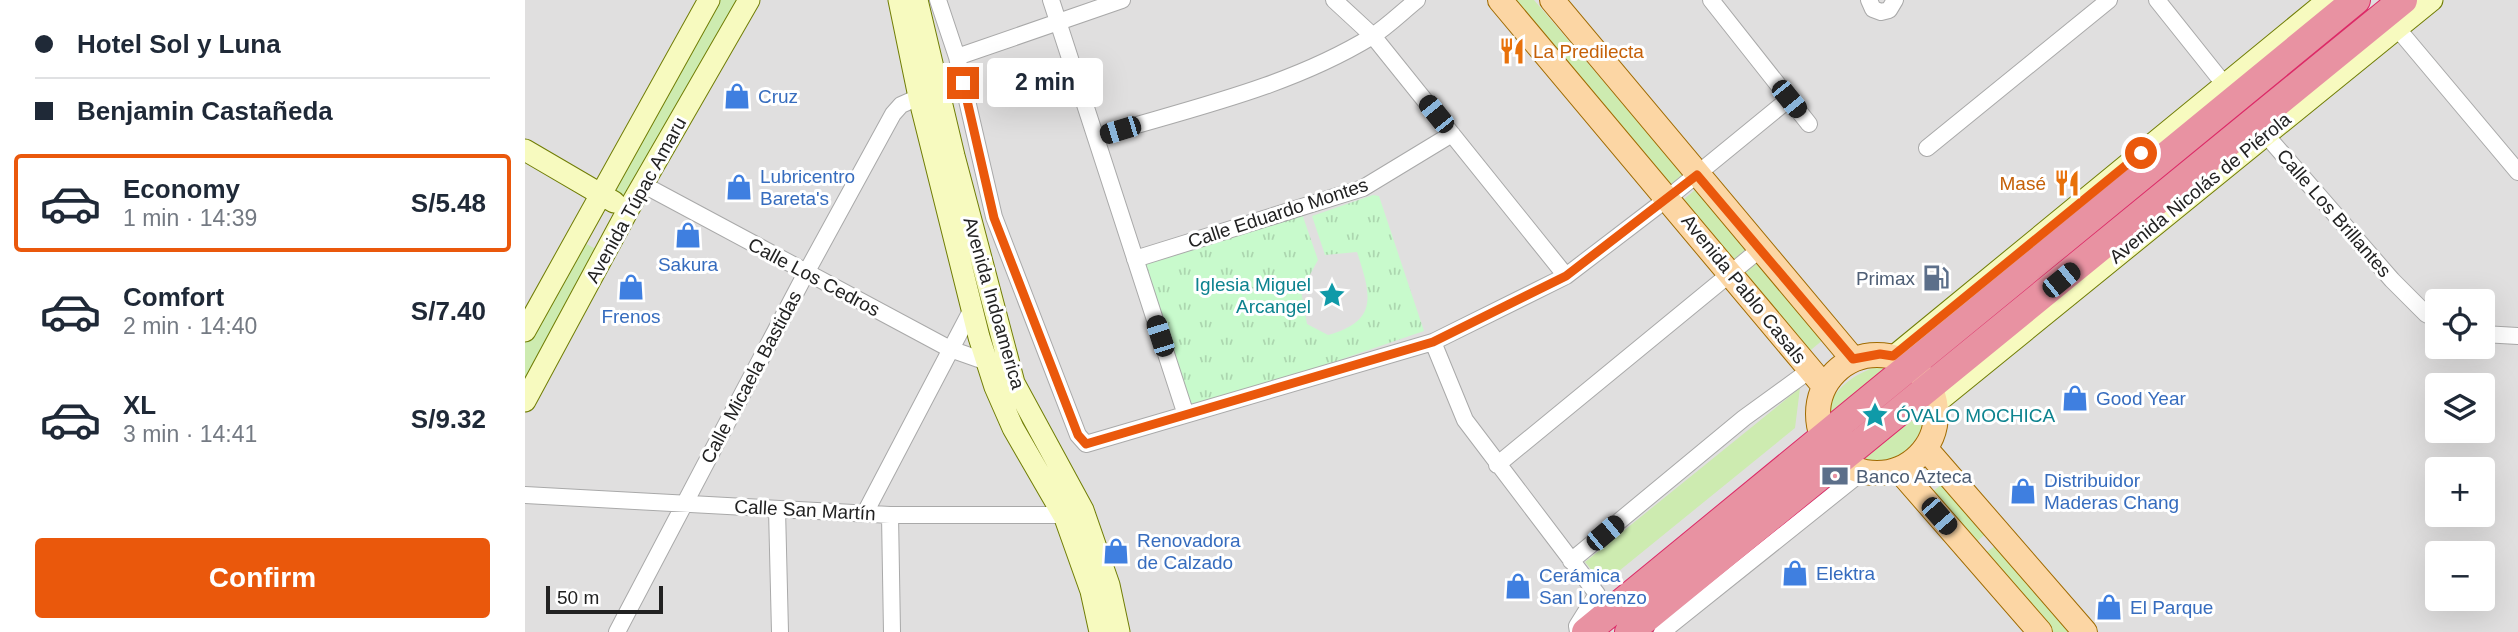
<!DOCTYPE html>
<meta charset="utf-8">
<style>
:root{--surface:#fff;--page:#f2f2f3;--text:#1f2937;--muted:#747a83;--line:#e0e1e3;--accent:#ea580c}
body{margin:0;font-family:Arial,sans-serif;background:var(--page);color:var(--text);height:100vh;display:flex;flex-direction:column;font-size:26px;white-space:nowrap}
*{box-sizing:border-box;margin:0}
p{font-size:23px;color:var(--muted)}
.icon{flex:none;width:38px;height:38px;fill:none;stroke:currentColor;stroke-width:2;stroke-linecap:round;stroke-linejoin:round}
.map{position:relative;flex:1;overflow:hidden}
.side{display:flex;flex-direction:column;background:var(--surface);width:525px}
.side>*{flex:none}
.top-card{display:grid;align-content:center;height:154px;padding:0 35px;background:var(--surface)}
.tools{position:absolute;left:1900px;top:289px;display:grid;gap:14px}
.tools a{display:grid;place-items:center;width:70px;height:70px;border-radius:7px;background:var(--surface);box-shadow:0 7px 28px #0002;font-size:35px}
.scale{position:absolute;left:21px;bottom:18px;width:117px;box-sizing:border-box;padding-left:7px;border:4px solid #222;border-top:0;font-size:19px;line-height:24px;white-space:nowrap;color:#222;-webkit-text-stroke:5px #fff;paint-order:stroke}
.end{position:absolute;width:32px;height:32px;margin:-16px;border:9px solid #ea580c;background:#fff;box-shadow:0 0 0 4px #fff}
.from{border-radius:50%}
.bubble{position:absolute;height:49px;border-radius:7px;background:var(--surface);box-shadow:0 7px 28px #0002;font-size:23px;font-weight:700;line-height:49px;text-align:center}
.car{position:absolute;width:21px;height:42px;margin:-21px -10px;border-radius:9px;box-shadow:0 0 5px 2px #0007;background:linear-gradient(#222 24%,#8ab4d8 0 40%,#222 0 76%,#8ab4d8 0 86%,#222 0)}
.top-card b{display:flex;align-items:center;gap:24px;height:66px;font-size:26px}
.top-card b+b{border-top:2px solid var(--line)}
.top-card i{width:18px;height:18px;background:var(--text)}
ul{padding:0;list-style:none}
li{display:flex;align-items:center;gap:21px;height:98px;margin:0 14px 10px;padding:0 21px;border:4px solid transparent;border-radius:7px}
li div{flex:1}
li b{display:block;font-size:26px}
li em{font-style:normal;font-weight:700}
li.on{border-color:var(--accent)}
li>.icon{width:63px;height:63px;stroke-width:1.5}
.primary-button{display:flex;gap:14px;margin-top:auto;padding:14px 35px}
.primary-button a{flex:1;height:80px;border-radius:7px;background:var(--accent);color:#fff;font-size:28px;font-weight:700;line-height:80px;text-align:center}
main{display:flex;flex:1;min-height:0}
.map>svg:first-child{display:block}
</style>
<main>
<section class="side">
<div class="top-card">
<b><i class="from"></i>Hotel Sol y Luna</b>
<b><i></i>Benjamin Castañeda</b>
</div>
<ul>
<li class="on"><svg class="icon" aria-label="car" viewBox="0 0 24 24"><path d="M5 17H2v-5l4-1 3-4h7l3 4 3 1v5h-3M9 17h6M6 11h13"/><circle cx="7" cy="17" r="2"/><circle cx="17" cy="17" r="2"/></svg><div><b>Economy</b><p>1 min · 14:39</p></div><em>S/5.48</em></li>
<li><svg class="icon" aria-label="car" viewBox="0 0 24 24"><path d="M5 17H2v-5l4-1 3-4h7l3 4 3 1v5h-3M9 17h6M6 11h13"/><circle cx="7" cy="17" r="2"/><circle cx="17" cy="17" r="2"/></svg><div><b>Comfort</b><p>2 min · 14:40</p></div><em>S/7.40</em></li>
<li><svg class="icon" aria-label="car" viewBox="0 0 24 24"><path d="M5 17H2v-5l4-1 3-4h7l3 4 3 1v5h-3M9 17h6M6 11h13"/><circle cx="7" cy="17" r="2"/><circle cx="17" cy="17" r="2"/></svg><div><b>XL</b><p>3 min · 14:41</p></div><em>S/9.32</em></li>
</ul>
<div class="primary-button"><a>Confirm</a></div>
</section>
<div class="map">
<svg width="1993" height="632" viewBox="0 0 1993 632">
<defs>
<pattern id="park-tufts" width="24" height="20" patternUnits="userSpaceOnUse" patternTransform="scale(1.75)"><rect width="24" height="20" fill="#c8facc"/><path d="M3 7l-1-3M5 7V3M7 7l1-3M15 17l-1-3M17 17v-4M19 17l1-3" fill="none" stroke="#acd6af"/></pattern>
</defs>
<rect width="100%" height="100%" fill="#f2efe9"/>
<path fill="#e0dfdf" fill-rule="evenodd" d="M0,0H1993V632H0ZM1913,301H1958V346H1913ZM1913,385H1958V430H1913ZM1913,469H1958V514H1913ZM1913,553H1958V598H1913Z"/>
<path fill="#cdebb0" d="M194,0H217L106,199L88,189Z
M981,0H1009L1159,176L1143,190Z
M1171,189L1299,339L1281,354L1152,205Z
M56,241L78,253L0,391V341Z
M1359,364L1373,369L1299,418C1308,387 1330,373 1359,364Z
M1275,388L1270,428L1078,584L1060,562Z
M1399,403L1403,416C1389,450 1368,469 1330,464Z
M1422,480L1465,530L1448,545L1407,492Z
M1476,542L1553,632H1525L1457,555Z"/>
<path fill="url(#park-tufts)" d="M848,195L854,196L899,331L663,412L613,263L775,208L793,260L776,291L782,324L803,335C854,321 846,295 832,252L800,255L787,216Z"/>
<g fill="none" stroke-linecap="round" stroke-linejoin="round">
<g stroke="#a9a9a9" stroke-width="18">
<path id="street" d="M413,0L432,57L469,217L553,435L561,444L908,342L1041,276L1143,198L1264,99
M526,0L660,412
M809,0L848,36L1041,276
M1186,0L1284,124
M1344,0L1348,9L1356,12L1364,10L1370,0
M1632,0L1707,94
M1872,28L1993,172
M432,57L597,0
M1734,127L1867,280L1901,314L1913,320
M571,137C663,109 762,88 846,37C862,27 877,12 892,0
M1402,148L1584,0
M119,185L425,349L462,362
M610,259L838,188L927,134
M1958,334L1993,336
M908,342L940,420L1072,594L1052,626L1053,632
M972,465L1234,250
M0,495L365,515H546
M252,509L255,632
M340,513L447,309
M365,515L367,632
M1046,561L1219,418L1285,370
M92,632L281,273L368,114L376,105L394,97
M1137,632L1337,472"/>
</g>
<g stroke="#707d05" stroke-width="23">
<path id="secondary" d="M374,0L394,97L454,337L470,387L488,428L540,518L566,591L575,632
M392,0L429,156L489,383L558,510L584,585L594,632
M0,150L89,202
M0,331L184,0
M1368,357L1803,0
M0,401L103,210L224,0
M1411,403L1907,0"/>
</g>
<g stroke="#a06b00" stroke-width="26">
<path id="primary" d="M975,0L1299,386
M1027,0L1328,359
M1293 414a59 59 0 1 1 118 0a59 59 0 1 1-118 0Z
M1401,449L1560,632
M1374,470L1515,632"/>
</g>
<g stroke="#dc2a67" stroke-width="30">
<path id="highway" d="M1061,632L1831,0
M1104,632L1878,0"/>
</g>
<use href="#street" stroke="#fff" stroke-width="16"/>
<use href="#secondary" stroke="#f7fabf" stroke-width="21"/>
<use href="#primary" stroke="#fcd6a4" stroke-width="24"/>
<use href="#highway" stroke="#e892a2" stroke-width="28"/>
</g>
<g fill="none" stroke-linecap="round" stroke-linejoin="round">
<path stroke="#ea580c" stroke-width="9" d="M438,83L469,218L553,435L561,444L908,342L1041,276L1172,175L1328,359L1355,354L1368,356L1616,153"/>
</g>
<defs>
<g id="restaurant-bare" transform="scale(2.1)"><path d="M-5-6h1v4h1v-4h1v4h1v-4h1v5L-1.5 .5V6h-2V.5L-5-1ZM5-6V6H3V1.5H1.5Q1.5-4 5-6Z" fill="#e8710a" stroke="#fff" stroke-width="2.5" paint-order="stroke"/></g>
<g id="shop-bare" transform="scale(2.1)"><path d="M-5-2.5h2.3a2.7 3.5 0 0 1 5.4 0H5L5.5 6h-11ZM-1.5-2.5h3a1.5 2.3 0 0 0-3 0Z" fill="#3f7fe0" stroke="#fff" stroke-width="2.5" paint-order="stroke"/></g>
<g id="fuel-bare" transform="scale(2.1)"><path d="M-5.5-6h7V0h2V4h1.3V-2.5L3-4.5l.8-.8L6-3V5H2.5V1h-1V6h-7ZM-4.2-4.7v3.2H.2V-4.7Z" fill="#5c6f8a" stroke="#fff" stroke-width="2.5" paint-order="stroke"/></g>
<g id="sight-bare" transform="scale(2.1)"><path d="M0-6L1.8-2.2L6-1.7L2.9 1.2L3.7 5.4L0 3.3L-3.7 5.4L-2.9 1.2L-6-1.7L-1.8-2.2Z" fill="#0f9aa8" stroke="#fff" stroke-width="2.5" paint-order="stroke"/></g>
<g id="bank-bare" transform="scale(2.1)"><path d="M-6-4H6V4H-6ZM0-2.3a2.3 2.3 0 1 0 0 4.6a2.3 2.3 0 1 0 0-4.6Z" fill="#5c6f8a" stroke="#fff" stroke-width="2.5" paint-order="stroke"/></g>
</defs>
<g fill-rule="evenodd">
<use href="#restaurant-bare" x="987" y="51"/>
<use href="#shop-bare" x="212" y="96"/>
<use href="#restaurant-bare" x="1542" y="183"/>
<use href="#shop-bare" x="214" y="187"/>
<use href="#shop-bare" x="163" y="235"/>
<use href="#fuel-bare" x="1411" y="278"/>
<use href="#shop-bare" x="106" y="287"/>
<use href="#sight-bare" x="807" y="295"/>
<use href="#shop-bare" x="1550" y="398"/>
<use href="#sight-bare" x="1350" y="415"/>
<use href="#bank-bare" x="1310" y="476"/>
<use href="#shop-bare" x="1498" y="491"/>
<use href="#shop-bare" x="591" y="551"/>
<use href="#shop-bare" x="1270" y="573"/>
<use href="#shop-bare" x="993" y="586"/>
<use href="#shop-bare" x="1584" y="607"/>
</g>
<g text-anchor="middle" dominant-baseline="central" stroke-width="6" stroke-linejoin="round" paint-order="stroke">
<g font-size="19" fill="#c56008" stroke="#fff" text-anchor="start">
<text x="1008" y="51">La Predilecta</text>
<text x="1521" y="183" text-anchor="end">Masé</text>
</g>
<g font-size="19" fill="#366cbe" stroke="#fff" text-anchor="start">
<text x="233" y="96">Cruz</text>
<text x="235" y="176">Lubricentro<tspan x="235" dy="22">Bareta's</tspan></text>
<text x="163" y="264" text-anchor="middle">Sakura</text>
<text x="106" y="316" text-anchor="middle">Frenos</text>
<text x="1571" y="398">Good Year</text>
<text x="1519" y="480">Distribuidor<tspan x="1519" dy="22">Maderas Chang</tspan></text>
<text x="612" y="540">Renovadora<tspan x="612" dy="22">de Calzado</tspan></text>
<text x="1291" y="573">Elektra</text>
<text x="1014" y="575">Cerámica<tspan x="1014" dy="22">San Lorenzo</tspan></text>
<text x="1605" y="607">El Parque</text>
</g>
<g font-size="19" fill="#222" stroke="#fff">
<text transform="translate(1675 188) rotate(-39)">Avenida Nicolás de Piérola</text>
<text transform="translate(111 200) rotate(-61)">Avenida Túpac Amaru</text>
<text transform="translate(753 213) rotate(-18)">Calle Eduardo Montes</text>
<text transform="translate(1809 213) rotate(49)">Calle Los Brillantes</text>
<text transform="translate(289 277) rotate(28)">Calle Los Cedros</text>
<text transform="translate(1219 289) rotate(51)">Avenida Pablo Casals</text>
<text transform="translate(469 303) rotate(74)">Avenida Indoamerica</text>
<text transform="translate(226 377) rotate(-62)">Calle Micaela Bastidas</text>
<text transform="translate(280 510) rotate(3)">Calle San Martín</text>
</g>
<g font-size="19" fill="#4e5e75" stroke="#fff" text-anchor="end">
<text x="1390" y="278">Primax</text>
<text x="1331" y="476" text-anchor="start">Banco Azteca</text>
</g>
<g font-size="19" fill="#0d838f" stroke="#fff" text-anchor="end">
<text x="786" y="284">Iglesia Miguel<tspan x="786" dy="22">Arcangel</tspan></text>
<text x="1371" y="415" text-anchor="start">ÓVALO MOCHICA</text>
</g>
</g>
</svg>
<div class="tools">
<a><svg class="icon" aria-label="locate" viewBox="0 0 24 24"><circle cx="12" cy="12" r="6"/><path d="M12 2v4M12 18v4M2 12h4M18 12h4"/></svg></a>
<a><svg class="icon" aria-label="layers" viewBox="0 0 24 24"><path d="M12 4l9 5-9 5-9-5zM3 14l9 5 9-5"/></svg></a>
<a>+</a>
<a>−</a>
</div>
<div class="scale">50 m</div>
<i class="end from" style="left:1616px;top:153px"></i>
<i class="end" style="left:438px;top:83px"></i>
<div class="bubble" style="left:462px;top:58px;width:116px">2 min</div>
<i class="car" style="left:1264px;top:99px;rotate:141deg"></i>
<i class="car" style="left:911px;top:114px;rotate:321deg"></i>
<i class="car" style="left:595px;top:130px;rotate:253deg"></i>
<i class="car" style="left:1536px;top:280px;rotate:51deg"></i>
<i class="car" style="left:635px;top:336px;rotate:342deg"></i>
<i class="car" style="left:1414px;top:516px;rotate:139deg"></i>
<i class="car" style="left:1080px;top:533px;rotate:50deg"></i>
</div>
</main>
